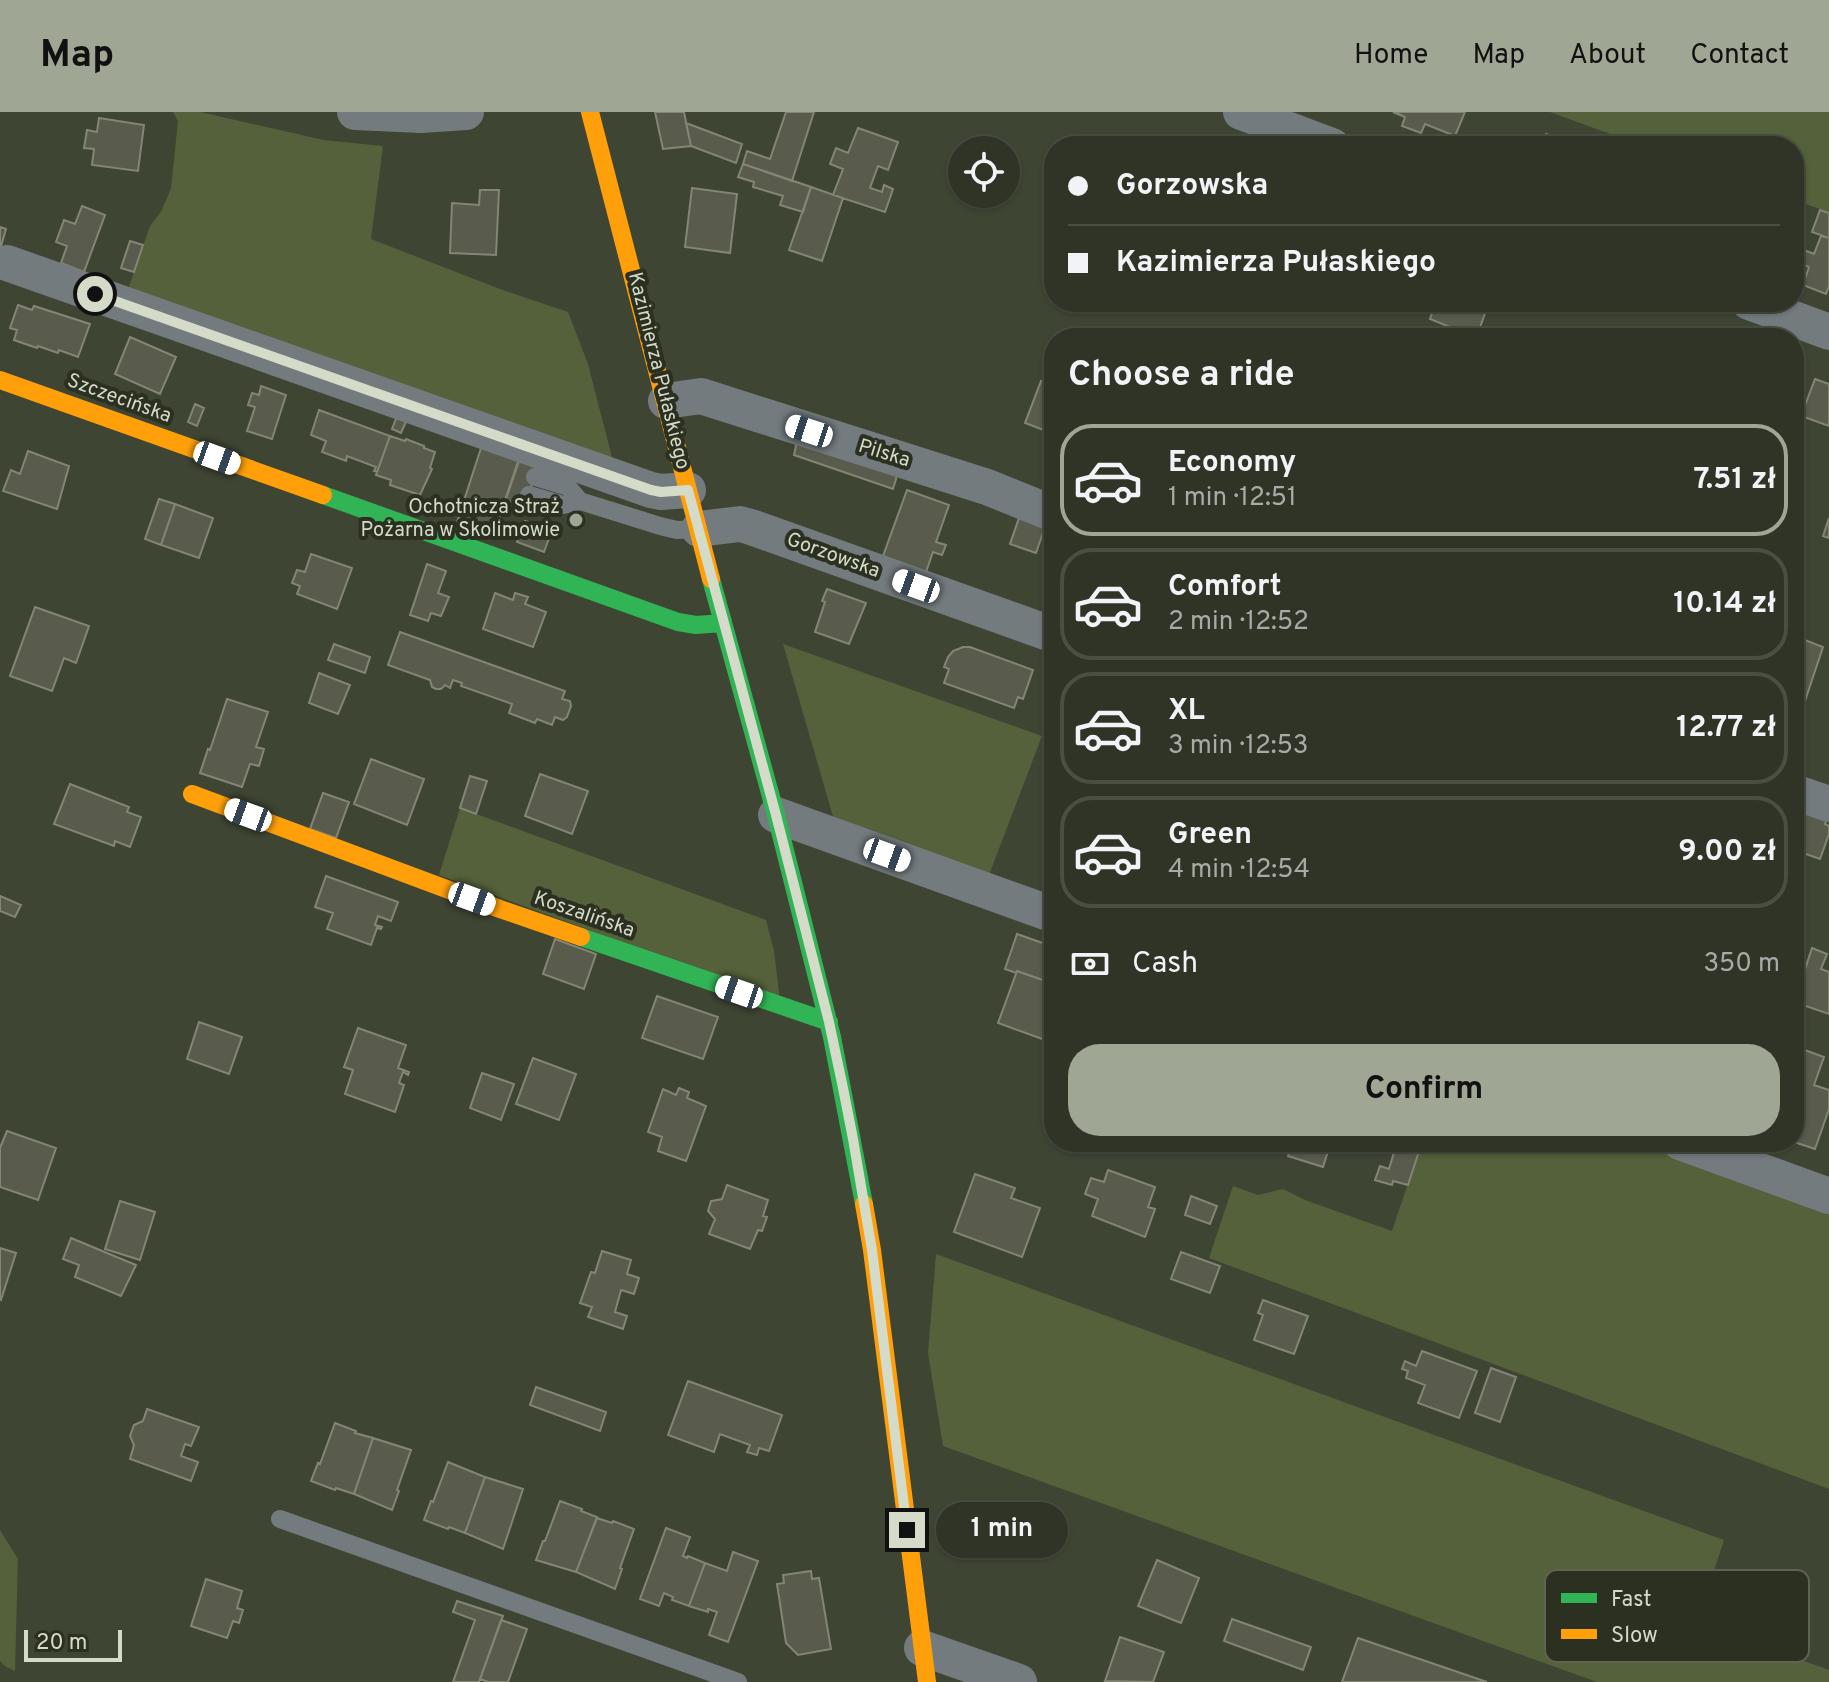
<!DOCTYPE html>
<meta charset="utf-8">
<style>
:root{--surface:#2f3426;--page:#3b3f32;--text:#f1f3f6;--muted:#a7aaa7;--line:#4a4f43;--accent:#a0a694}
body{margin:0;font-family:Overpass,sans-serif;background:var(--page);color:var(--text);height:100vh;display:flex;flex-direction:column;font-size:30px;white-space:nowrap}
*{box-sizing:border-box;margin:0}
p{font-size:26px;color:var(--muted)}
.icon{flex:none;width:44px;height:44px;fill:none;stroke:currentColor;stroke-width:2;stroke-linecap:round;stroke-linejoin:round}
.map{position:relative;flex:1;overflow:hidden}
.drawer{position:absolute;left:1044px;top:216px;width:760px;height:824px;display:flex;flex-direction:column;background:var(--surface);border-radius:32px;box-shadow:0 2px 6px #0004,0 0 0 2px var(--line)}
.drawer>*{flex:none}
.top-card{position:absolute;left:1044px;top:24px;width:760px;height:176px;border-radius:32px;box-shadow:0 2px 6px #0004,0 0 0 2px var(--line);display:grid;align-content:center;height:176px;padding:0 24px;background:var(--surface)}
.buttons{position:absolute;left:948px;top:24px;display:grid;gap:16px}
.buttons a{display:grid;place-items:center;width:72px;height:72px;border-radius:50%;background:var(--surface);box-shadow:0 2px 6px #0004,0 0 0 2px var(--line);font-size:40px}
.scale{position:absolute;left:24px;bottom:20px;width:98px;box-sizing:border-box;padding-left:8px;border:4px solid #d4dbc8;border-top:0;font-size:22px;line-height:28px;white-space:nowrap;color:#d4dbc8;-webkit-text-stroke:6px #2b3021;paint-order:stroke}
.end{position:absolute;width:36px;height:36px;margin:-18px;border:10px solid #d4dbc8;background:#111;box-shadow:0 0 0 4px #111}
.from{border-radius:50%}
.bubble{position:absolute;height:56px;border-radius:28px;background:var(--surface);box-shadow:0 2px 6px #0004,0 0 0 2px var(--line);font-size:26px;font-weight:700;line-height:56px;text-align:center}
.car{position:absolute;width:24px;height:48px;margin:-24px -12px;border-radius:10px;box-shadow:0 0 6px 2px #0007;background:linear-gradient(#fff 24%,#345 0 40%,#fff 0 76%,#345 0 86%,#fff 0)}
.top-card b{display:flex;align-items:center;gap:28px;height:76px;font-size:30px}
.top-card b+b{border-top:2px solid var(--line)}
.top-card i{width:20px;height:20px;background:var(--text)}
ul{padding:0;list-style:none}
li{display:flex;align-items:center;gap:24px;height:112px;margin:0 16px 12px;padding:0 8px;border:4px solid var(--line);border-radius:32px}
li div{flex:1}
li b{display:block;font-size:30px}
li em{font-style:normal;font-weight:700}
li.on{border-color:var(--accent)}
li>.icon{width:72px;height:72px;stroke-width:1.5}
h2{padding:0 24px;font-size:36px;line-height:96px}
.pay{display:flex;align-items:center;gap:20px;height:88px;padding:0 24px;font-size:30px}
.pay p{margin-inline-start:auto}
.action{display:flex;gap:16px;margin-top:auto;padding:16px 24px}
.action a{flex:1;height:92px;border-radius:32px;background:var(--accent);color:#111;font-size:32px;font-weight:700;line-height:92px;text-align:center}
header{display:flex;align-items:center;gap:48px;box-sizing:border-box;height:112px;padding:0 40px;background:var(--accent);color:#111}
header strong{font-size:38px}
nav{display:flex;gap:44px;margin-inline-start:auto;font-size:28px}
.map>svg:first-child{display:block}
</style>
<header>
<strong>Map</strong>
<nav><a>Home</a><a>Map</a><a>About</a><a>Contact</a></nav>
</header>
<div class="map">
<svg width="1829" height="1570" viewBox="0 0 1829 1570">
<rect width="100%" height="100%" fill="#3f4533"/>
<path fill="#54613a" d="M173,0H200L324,28L383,34L371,127L500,177L568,200L588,252L614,353L126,183L150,114L162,98L171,76L178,9Z
M1550,0H1829V100L1794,88V34H1643Z
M783,532L1042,624L989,763L834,708Z
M460,696L766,808L774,839L780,888L439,763Z
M1422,1030H1637L1829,1099V1377L1209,1146L1233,1074L1258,1083L1283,1077L1305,1088L1392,1119Z
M936,1142L1724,1428L1697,1511L1829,1558V1570H1597L943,1334L928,1241Z
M0,1418L18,1447L15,1559L5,1554L0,1549Z"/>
<path fill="#595c4c" stroke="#838575" stroke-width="2" d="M655,0H684L691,34L663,37Z
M786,0H814L792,69L743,52L747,39L770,47Z
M1393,0H1465L1455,24L1425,12L1421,21L1402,14L1405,5Z
M99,6L144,13L138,59L92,53L94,37L84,36L87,18L97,20Z
M686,11L742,32L736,51L691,34Z
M858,16L898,30L888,58L878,54L870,76L882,80L884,73L893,77L885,100L833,83L843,57L830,52L836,36L848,41Z
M1546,22L1581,34H1541Z
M743,52L811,75L803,100L780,93L783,84L753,75L754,70L738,65Z
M811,75L843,86L822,149L789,138Z
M692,76L737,82L730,141L685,135Z
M480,78H499L496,143L450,141L452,91L479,93Z
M82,94L105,103L84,160L61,151L67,134L56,130L64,108L75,112Z
M1820,98L1829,101V126L1812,120Z
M0,115L6,117L0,138Z
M1821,124L1829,126V174L1826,182L1803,173L1809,155L1799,151L1804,138L1814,142Z
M130,129L143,133L134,160L121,156Z
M1436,190H1489L1477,224L1467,221L1465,226L1447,224L1450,215L1430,207Z
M18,193L32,198L34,194L90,212L78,245L59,238L58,241L38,234L37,236L14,228L17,218L10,216Z
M130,225L176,245L160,282L115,262Z
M1815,267L1829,272V314L1801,304Z
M1041,269L1054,274V322L1025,311Z
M261,274L286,283L272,327L247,319L255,295L248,293L252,281L259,283Z
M195,292L204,296L197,314L188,310Z
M319,298L390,324L377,360L374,359L376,355L347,344L346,349L322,340L326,329L311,323Z
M399,299L409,303L401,321L392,317Z
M390,324L405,329L406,327L424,334V336L435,340L430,356L432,357L420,383L390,373L391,368L376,363Z
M798,324L899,357L893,377L794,343Z
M483,330L521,343L494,422L457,410Z
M28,339L69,354L57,397L3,379L11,358L20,362Z
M520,344L539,351L525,394L505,388Z
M907,378L949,393L936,430L946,433L942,443L933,440L926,460L883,444Z
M159,387L175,392L161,433L145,427Z
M175,392L213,406L199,446L161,433Z
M1019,406L1045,415L1036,441L1010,432Z
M1829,406V426L1823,424Z
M525,409L552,418L544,440L517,430Z
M311,442L352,456L337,497L297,482L300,474L292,471L297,458L305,460Z
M427,452L446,459L438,481L449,485L441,504L431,501L428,509L410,503Z
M827,477L866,491L849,532L815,520L825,490L822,489Z
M495,481L513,488L515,481L528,485L525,492L546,500L533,535L483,517Z
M35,495L89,514L76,551L64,546L52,579L10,564Z
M400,520L565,579L562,587L570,589L571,594L567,605L563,608L555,605L552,613L537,607L535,611L509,601L512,592L461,574L462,571L453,568L450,576L445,573L441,577H436L432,575L430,568L388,553Z
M1794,526H1798L1799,530L1805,528L1823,535L1805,589L1800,587L1794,605Z
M334,532L370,545L365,561L328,548Z
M963,535H970L1033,558L1023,587L1018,585L1014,596L944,571L949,557L944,555L948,545L953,539Z
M319,561L350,573L338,602L309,591Z
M227,587L268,600L256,635L264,637L259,654L250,652L242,675L200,661L208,637L210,638Z
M371,647L424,667L407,713L354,692Z
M540,662L588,679L572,722L525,704Z
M470,664L487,669L476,702L460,696Z
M70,672L129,695L127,700L141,705L130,735L115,729L114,734L54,712Z
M323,681L349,690L336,726L310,717Z
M1794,688L1829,700L1825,712L1829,714V722L1820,747L1803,741L1799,752L1796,753L1794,752Z
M326,764L398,790L391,809L378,804L375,813L382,815L381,817L377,816L371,833L327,817L333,801L315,795Z
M0,784L21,793L15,805L0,799Z
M1017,822L1054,835V872L1017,859L1016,861L1005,857Z
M555,827L596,842L584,877L543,862Z
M1812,836L1827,842L1821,857L1829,860V902L1794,890Z
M1794,848L1807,852L1794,888Z
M1017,859L1054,872V925L1047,923L1045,928L998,911Z
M657,884L718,905L703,947L642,926Z
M199,910L242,925L229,962L187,947Z
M358,916L406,933L398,956L409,960L408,963L403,960L399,971L404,973L395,1000L345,982L353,958L344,955Z
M1794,934L1824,945L1814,973L1829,978V997L1815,1037L1794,1030Z
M533,946L576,962L559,1008L516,992Z
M482,961L514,972L501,1008L470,996Z
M679,976L689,980L687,986L706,994L686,1049L658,1039L662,1025L648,1020L663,977L676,983Z
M7,1019L56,1036L38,1088L0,1075V1036Z
M1293,1030H1345L1342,1040L1329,1036L1323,1055L1288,1044Z
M1397,1030H1422L1408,1073L1393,1069L1392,1073L1375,1068L1380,1054L1389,1057Z
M1108,1058L1155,1075L1148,1095L1155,1097L1145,1125L1092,1104L1098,1087L1085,1082L1091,1066L1104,1070Z
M975,1062L1015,1076L1011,1086L1040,1096L1022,1145L954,1120Z
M727,1073L768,1088L763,1104L767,1105L762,1119L758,1118L750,1137L709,1122L715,1107L708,1099L711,1089L722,1087Z
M1191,1084L1217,1094L1210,1112L1185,1103Z
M120,1089L155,1100L140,1148L105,1137Z
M71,1126L136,1153L121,1184L75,1165L79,1153L63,1147Z
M0,1136L16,1141L1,1188L0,1187Z
M602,1139L631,1148L627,1162L639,1166L634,1182L621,1178L615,1200L627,1204L623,1217L588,1205L592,1195L580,1191L591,1160L595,1161Z
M1181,1140L1220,1154L1210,1181L1171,1167Z
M1263,1188L1308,1204L1294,1242L1254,1228L1263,1203L1258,1201Z
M1422,1239L1477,1259L1459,1306L1418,1291L1425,1273L1406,1266L1408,1259L1402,1257L1405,1249L1416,1254Z
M1491,1256L1516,1265L1500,1310L1475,1301Z
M688,1269L782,1303L769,1339L759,1336L757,1343L747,1340L750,1333L720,1322L714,1340L668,1323Z
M536,1275L606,1300L600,1319L530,1293Z
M147,1297L199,1315L191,1334L185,1332L181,1344L198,1350L191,1369L130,1347L134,1333L130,1324L134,1313L143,1309Z
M335,1311L356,1319L355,1321L373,1326L354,1382L336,1376L335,1378L311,1369L318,1351L320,1352Z
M373,1326L411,1338L397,1378L399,1379L392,1398L354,1382Z
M448,1350L485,1365L465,1421L449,1415L448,1417L424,1408L431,1389L433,1390Z
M485,1365L523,1377L503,1437L465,1421Z
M560,1389L582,1397L581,1399L597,1405L576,1460L536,1448L543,1429H545Z
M597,1406L612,1411L613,1409L634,1417L620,1456L622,1457L615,1477L576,1460Z
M666,1416L690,1425L683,1444L687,1446L688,1444L705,1451L689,1494L672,1488L673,1485L664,1481L659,1494L640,1487Z
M733,1440L758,1449L728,1530L709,1523L717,1500L708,1497V1500L689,1494L705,1451L727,1459Z
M1157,1448L1199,1466L1181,1511L1138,1494Z
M811,1459L812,1467L819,1466L831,1537L798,1543L786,1531L777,1472L784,1471L783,1463Z
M206,1467L242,1479L237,1496L243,1498L239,1511L233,1509L227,1526L191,1514Z
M457,1489L503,1504L479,1570H453L475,1508L453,1500Z
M1232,1507L1311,1535L1303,1558L1224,1529Z
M501,1508L527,1517L508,1570H488L480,1567Z
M1120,1525L1164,1540L1153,1570L1105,1569Z
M1358,1526L1487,1570H1342Z"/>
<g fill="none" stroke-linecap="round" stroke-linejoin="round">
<path stroke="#737b7e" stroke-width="18" d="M529,383L563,393L580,389L568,375L535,365
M580,389L660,414L677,418L699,417
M280,1407L738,1570"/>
<path stroke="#737b7e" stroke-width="36" d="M355,0L421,3L466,0
M1241,0L1332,34
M7,151L651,378L661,380L688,378
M1749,190L1829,220
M666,289L701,284L987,375L1054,402
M699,417L740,412L751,415L1054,523
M1794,680L1829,692
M776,703L1054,803
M1680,1030L1829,1084
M922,1536L1019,1570"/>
<path stroke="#30b455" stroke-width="18" d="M323,383L678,510L696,513L723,511
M711,467L776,703L832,925L864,1092
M581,825L829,910"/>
<path stroke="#ff9f0a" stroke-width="18" d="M590,0L711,467
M0,268L323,383
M192,682L500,797L581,825
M864,1092L872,1138L927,1570"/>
</g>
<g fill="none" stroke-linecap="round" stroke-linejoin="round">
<path stroke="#d4dbc8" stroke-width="10" d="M95,182L651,378L661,380L688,378L776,703L829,910L843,976L853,1027L872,1138L907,1418"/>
</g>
<circle fill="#a0a694" stroke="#2b3021" stroke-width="3" cx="576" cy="408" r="8"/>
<g text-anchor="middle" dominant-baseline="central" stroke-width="8" stroke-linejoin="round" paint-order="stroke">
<g font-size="20" fill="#d4dbc8" stroke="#2b3021">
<text transform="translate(658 259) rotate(76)">Kazimierza Pułaskiego</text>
<text transform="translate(119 287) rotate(20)">Szczecińska</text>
<text transform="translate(884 342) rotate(17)">Pilska</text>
<text transform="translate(833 444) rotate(20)">Gorzowska</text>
<text transform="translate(584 803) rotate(19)">Koszalińska</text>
</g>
<g font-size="20" fill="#d4dbc8" stroke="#2b3021" text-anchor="end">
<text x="560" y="396">Ochotnicza Straż<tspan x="560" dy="23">Pożarna w Skolimowie</tspan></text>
</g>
</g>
<rect x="1545" y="1458" width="264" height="92" rx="12" fill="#2b3021" stroke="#5e6353" stroke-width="2"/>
<rect x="1561" y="1481" width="36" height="10" fill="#30b455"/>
<rect x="1561" y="1517" width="36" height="10" fill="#ff9f0a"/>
<g font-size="22" fill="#d4dbc8">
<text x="1611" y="1494">Fast</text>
<text x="1611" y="1530">Slow</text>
</g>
</svg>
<div class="buttons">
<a><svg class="icon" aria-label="locate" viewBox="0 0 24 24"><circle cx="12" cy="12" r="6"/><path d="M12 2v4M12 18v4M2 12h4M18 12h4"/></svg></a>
</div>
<div class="scale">20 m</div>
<i class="end from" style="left:95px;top:182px"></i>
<i class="end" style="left:907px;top:1418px"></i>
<div class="bubble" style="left:936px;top:1390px;width:132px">1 min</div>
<i class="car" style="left:809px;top:319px;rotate:288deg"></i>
<i class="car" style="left:217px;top:346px;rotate:110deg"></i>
<i class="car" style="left:916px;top:474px;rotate:290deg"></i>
<i class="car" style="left:248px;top:703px;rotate:290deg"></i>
<i class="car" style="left:887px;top:743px;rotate:110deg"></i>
<i class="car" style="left:472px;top:787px;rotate:110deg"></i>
<i class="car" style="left:739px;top:880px;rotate:289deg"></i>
<div class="top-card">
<b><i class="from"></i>Gorzowska</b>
<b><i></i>Kazimierza Pułaskiego</b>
</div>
<section class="drawer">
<h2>Choose a ride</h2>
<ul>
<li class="on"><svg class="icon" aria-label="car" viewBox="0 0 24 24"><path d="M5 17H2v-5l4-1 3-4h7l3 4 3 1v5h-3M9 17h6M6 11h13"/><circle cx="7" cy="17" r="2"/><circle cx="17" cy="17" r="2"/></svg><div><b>Economy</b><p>1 min · 12:51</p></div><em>7.51 zł</em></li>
<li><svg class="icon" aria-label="car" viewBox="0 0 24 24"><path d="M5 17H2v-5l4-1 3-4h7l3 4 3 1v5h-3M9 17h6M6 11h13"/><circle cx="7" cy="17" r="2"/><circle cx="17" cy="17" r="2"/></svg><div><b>Comfort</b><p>2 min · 12:52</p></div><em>10.14 zł</em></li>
<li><svg class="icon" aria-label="car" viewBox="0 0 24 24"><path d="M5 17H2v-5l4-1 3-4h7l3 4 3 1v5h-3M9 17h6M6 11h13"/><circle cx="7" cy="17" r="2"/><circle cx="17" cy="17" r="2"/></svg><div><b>XL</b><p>3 min · 12:53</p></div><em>12.77 zł</em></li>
<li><svg class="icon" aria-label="car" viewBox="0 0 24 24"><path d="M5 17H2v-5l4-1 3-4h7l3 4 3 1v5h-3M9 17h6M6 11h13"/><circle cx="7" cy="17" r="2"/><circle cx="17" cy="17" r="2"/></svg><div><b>Green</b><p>4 min · 12:54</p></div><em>9.00 zł</em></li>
</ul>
<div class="pay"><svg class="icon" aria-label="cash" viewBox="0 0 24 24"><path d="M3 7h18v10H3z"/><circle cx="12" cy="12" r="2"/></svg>Cash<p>350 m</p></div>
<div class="action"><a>Confirm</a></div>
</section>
</div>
